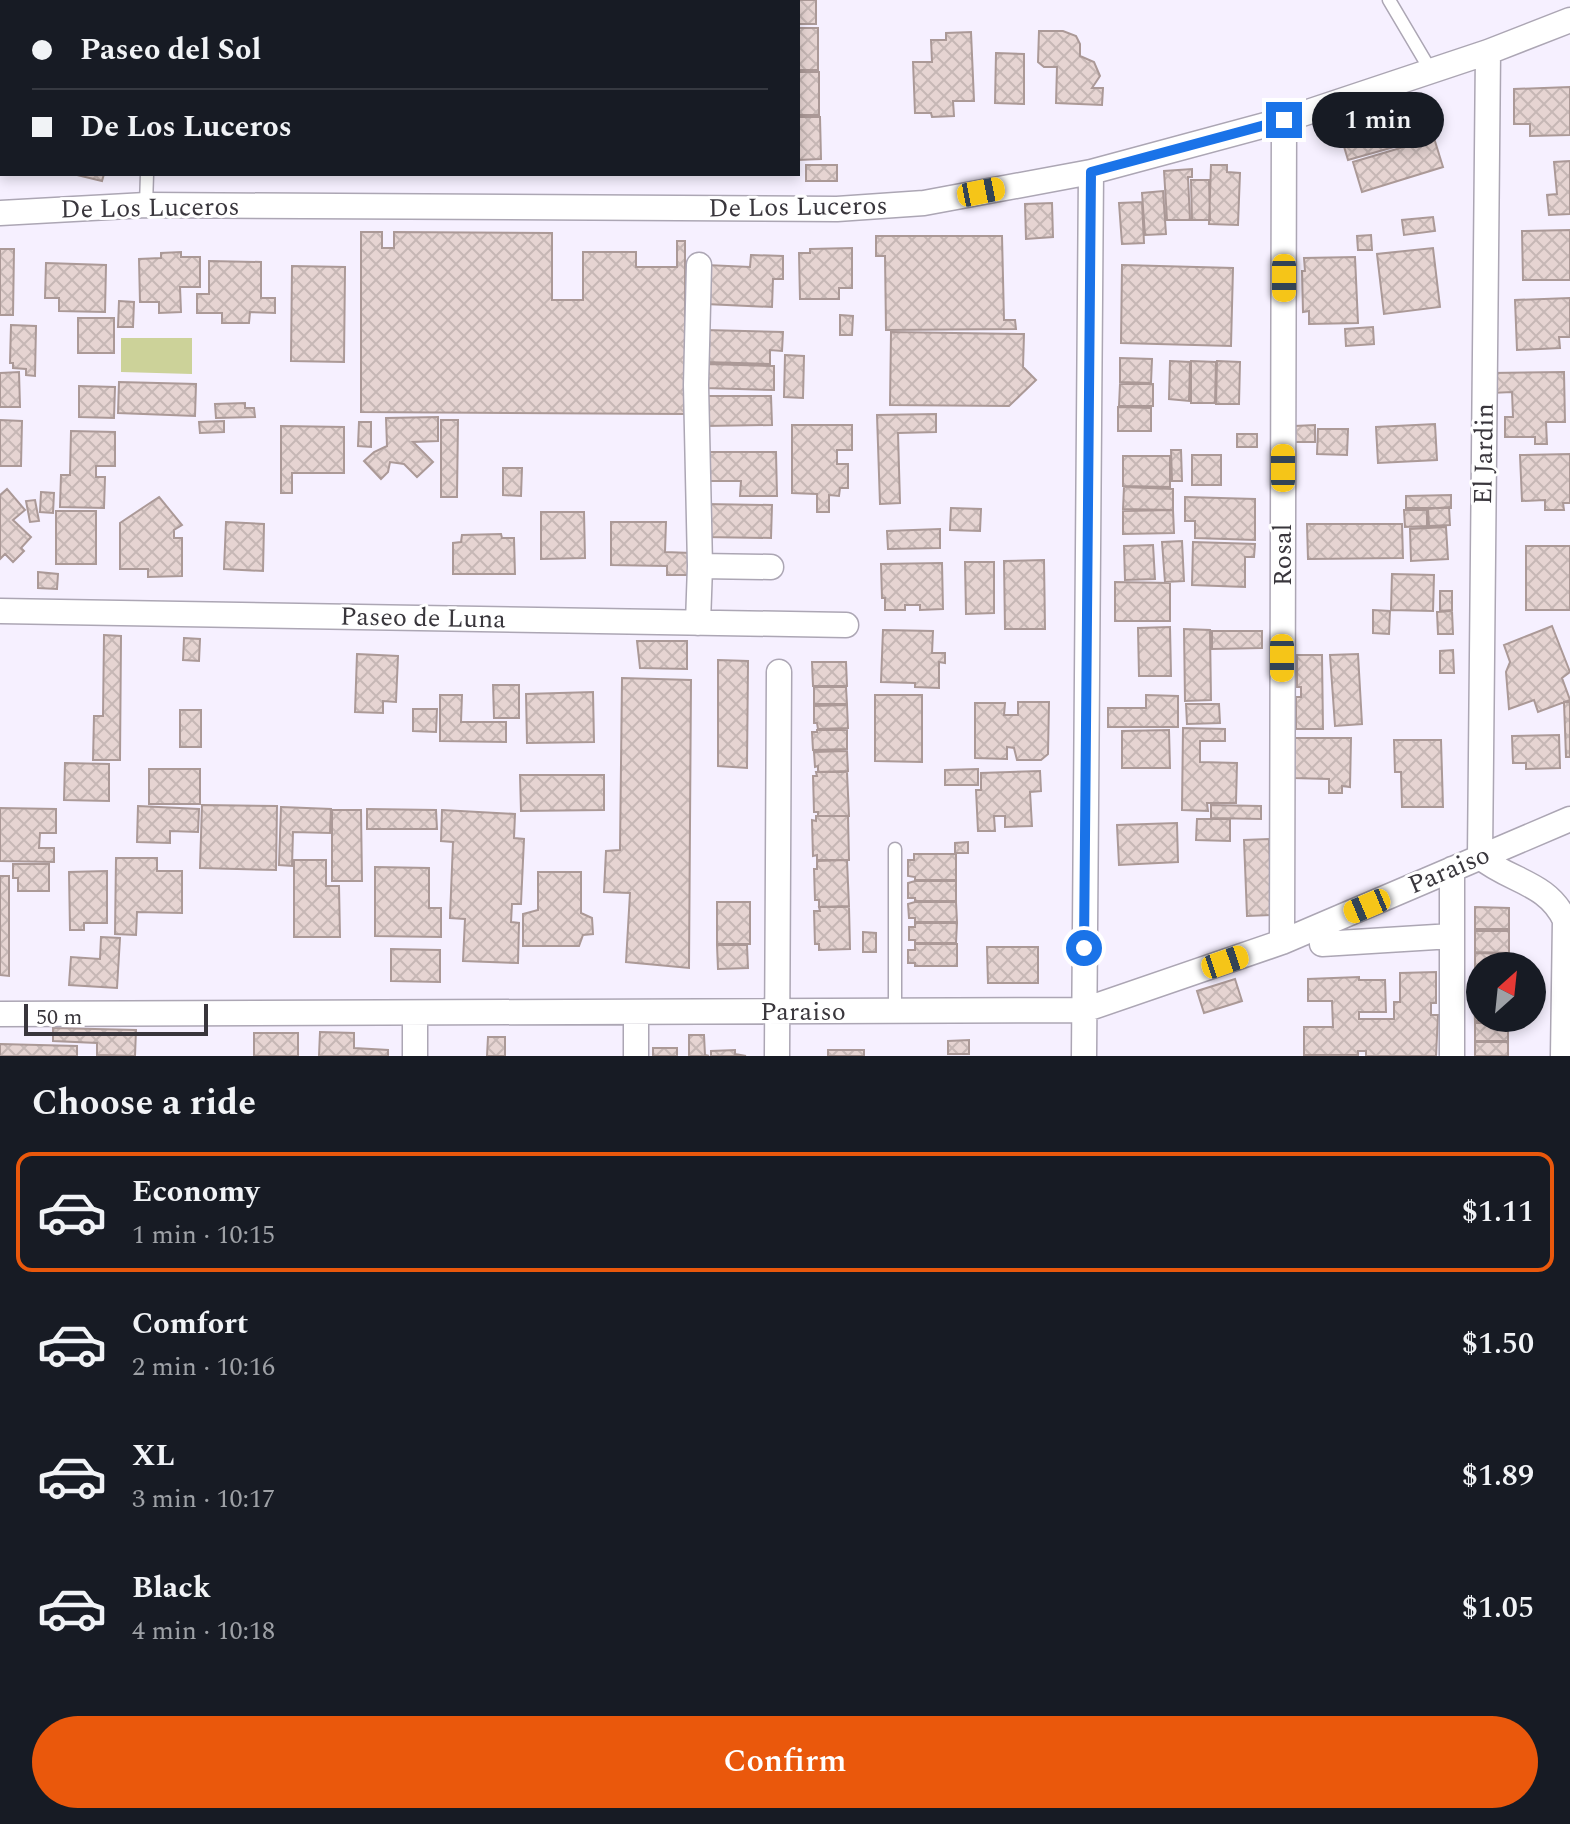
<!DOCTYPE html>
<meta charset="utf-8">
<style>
:root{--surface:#171b24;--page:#20242c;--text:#f1f3f6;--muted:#9ea1a6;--line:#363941;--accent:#ea580c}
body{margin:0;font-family:Spectral,serif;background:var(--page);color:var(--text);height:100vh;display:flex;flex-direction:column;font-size:30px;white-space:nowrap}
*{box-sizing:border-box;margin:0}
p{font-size:26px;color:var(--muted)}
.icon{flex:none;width:44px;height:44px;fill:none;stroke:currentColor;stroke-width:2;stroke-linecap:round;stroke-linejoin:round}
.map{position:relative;height:1056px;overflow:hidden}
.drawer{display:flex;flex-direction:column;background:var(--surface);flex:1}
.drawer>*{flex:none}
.top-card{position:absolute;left:0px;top:0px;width:800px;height:176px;box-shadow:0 4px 12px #0003;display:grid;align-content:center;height:176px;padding:0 32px;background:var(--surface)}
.needle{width:52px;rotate:27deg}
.buttons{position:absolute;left:1466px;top:952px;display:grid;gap:16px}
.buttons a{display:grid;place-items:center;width:80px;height:80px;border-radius:50%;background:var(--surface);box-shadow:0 4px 12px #0003;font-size:40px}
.scale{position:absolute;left:24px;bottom:20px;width:184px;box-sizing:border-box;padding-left:8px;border:4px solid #39363c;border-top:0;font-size:22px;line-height:28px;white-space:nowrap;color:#39363c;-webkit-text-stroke:6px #fff;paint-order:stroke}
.end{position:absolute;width:36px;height:36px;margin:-18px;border:10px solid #1a73e8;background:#fff;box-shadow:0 0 0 4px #fff}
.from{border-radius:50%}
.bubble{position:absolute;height:56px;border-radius:28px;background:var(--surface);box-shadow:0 4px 12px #0003;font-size:26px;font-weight:600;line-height:56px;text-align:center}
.car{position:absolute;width:24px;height:48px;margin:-24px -12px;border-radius:10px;box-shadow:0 0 6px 2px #0007;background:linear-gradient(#f5c518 24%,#345 0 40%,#f5c518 0 76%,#345 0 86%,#f5c518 0)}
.top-card b{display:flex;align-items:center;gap:28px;height:76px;font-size:30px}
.top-card b+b{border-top:2px solid var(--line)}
.top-card i{width:20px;height:20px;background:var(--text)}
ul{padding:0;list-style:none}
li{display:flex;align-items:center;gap:24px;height:120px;margin:0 16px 12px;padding:0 16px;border:4px solid transparent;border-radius:16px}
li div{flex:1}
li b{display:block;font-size:30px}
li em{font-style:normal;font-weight:600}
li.on{border-color:var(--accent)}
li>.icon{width:72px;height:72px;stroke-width:1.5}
h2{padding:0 32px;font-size:36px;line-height:96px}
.primary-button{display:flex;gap:16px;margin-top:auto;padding:16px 32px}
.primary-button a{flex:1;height:92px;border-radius:48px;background:var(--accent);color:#fff;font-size:32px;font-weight:600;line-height:92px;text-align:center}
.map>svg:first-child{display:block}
</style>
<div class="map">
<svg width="1570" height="1056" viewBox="0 0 1570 1056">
<defs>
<pattern id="building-cross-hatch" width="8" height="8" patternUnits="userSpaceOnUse" patternTransform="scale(2)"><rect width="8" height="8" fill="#e6d4d2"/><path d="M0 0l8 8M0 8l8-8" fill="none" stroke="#c6b7b5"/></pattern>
</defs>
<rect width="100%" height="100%" fill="#f6f0ff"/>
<path fill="#ccd299" d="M121,338H192V374L121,372Z"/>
<path fill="url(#building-cross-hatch)" stroke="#ab9997" stroke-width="2" d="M0,0H29L2,2V58Z
M144,0H186L185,2Z
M289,0H346V2H288Z
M438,0H489L438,2Z
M722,0H756V2H722Z
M790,0H816V24H798V2Z
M798,28H818V70H798Z
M1039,31H1063L1076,36L1080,44V56L1094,62L1100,76L1092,88H1103L1102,105L1056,103L1057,67H1044L1038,62Z
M971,32L974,101H953L954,116L932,117L931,113H915L913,62H932L931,40H946V33Z
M996,53L1024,54V104L995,103Z
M798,72H819V115H798Z
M1570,87V135L1530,136V124H1514V89Z
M1420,116L1426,138L1348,160L1340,133L1397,117L1398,121Z
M798,117H820L821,159L798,160Z
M1434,138L1443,167L1362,192L1353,162Z
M1570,161V214L1549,215L1547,195L1557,194L1554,162Z
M806,165H837V181H806Z
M1211,165H1227V172L1240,173L1238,225L1209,224Z
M1192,169V177H1188L1190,220H1167L1164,171Z
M73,174H104L102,181Z
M1191,180H1209L1210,220H1192Z
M1163,191L1166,234L1145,235L1142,193Z
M1142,202L1144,243L1122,244L1119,203Z
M1052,203L1053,237L1026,239L1025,204Z
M1433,217L1435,231L1404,235L1402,220Z
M1570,230V280H1523L1522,231Z
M361,232H382V248H394V232L552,233V300H583V252H636V267H677V241H685V414L361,412Z
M1371,235L1372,250H1358L1357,236Z
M876,236H1002L1004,320H1015L1016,329L886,330L885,256H876Z
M852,248V288H839V299H800L799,253H810V249Z
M1433,248L1440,307L1384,314L1377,254Z
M0,249H14L13,315H0Z
M181,252V257H200V287H180L181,312L159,313V302H140L139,259L161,258V253Z
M751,255L783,256V279H773L772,307L706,304L707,265L750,267Z
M1355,257L1358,323L1309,324V311L1303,312L1302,271H1305L1304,258Z
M209,261L261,262V298H275V313L250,312L249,323H222V313H197V294H209Z
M46,263L106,265L105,312L59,311V298H45Z
M1122,265L1233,268L1231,346L1121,343Z
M292,266L345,267L344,362L291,361Z
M1570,298V337H1559L1560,348L1517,350L1515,300Z
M119,301L134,302L133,327H118Z
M840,315L853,316L852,335H840Z
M78,318H114V353H78Z
M11,325L36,326L35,376L26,375V369L13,368V363H10Z
M1373,327L1374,344L1346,346L1345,329Z
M705,330L783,332L782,351L770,350V364L704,362Z
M891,332L1024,334L1023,367L1036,380L1009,406L890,405Z
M785,355L804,356L803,398L784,397Z
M1120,358L1152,359L1151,383L1120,382Z
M1170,361L1190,362L1189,401L1169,399Z
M1191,361L1216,362L1215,403H1191Z
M1217,361L1240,362L1239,404H1216Z
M706,364L774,366V390L705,388Z
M19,372L20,407H0V373Z
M1564,372L1565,422H1546L1547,444H1535V437H1505V417H1513L1512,392L1491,393V373Z
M119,382L196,384L195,416L118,413Z
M1120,384H1153V406H1119Z
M79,386L115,387L114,418L79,417Z
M705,396H771L772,425L706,426Z
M245,403V408H254L255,417L216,418L215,404Z
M1118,407L1151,408V431H1118Z
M936,414V432L898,433L900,503L880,504L877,415Z
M438,417V441L413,442L433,462L417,477L404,464L390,462L388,472L381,479L364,461L374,452L387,446L386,418Z
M0,420L22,421L21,466H0Z
M441,420H458L457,497H441Z
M224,421V432L200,433L199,422Z
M359,422H371V447L358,446Z
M1435,424L1437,460L1378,463L1376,427Z
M792,425H852V450H837V464H848V488H840L839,496L829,495V512H817V494L792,493Z
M1315,425V442H1294V426Z
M281,426L344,427V473H292V493H281Z
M1318,429H1348L1347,455L1317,454Z
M71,431L115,432V466H96V477H105L104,508L60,507L61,475H70Z
M1237,434H1257V447H1237Z
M1171,450H1181L1182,481H1172Z
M710,452H776L777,496H740L741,481H710Z
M1570,454V503H1563L1564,510H1545V500L1522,501L1520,455Z
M1192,455H1221V485H1192Z
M1123,456H1170V487L1123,486Z
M503,468H522L521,496L503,495Z
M1124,487L1173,489V510L1123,509Z
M7,489L25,510L13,520L31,537L21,548L24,551L13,562L5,554L0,559V495Z
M41,492L54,493L53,513L40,512Z
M1451,495V508H1406V496Z
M159,497L182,525L174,530V538H182V576L148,577V569H120V523Z
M1185,497L1255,499V540L1195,538V521H1185Z
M35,500L39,521L30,522L26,501Z
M705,504L772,505L771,538L705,537Z
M1449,507L1450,525L1429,526L1428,509Z
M951,508L981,509L980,531L950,530Z
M1173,510L1174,533L1123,534V511Z
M1404,510H1427V526L1405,527Z
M56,511H96V564H56Z
M541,512H584L585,558L541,559Z
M226,522L264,524L263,571L224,569Z
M611,522H666L665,552L691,553L690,575H667V566L611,565Z
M1307,524H1402L1403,558L1308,559Z
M1446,527L1448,559L1411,561L1410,529Z
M940,529V548L888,549L887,531Z
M501,534L502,538H514L515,574H453V543L461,542L462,535Z
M1182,541L1184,581L1165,582L1162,542Z
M1193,542L1255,544L1254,557H1245V587L1192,585Z
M1153,545L1155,579L1125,580L1124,546Z
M1526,546H1570V610H1526Z
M1044,560L1045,629H1005L1004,561Z
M965,562H994V613L966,614Z
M942,563L943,609L920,610V605H905V610H885V598H882L881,564Z
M38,572L58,574L57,589L38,588Z
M1392,574L1434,575L1433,611L1391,610Z
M1115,582L1170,583V621H1115Z
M1440,591H1452V610L1440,611Z
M1373,610L1390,611L1389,634L1373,633Z
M1452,611L1453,634H1438L1437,612Z
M1552,626L1570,672L1562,678L1570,700L1538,712L1534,700L1509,709L1506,672L1510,662L1504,645Z
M1170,627L1171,676H1139L1138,628Z
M1184,629L1210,630L1211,700L1185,701Z
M883,630L933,631L932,653H945V663L939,662V688L915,687V683L881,682Z
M1212,631H1262V648L1212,649Z
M104,635L121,636L120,760H93L94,716H103Z
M184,638L200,639L199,661L183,660Z
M637,641H687V669L640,668Z
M1453,650L1454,673H1440V651Z
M357,654L398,656L396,702L383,701V713L355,712Z
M1358,654L1362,724L1335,726L1330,655Z
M1297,655H1322L1323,729H1296V697H1301V687H1297Z
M718,660L748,661L747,768L718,766Z
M812,662H846L847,686H813Z
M622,678L691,680L689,968L626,962L630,893L604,892L606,851L620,850Z
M493,685H519V718H494Z
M814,687H846L847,704H814Z
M593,692L594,742L527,743L526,694Z
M440,695H462L461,722H506V742L440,741Z
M875,695H922V762L875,761Z
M1146,695L1178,696V727H1108V708H1146Z
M1018,702H1049L1048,754L1041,760H1017L1014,748L1007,747V759L975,758V703H1005L1004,715H1018Z
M1564,702H1570V757H1566Z
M1186,704H1219L1220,723L1187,724Z
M847,705L848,728L818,729L817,723H814V706Z
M413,709H437L436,732L413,731Z
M180,710H201V747H180Z
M1183,728L1225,729V741H1200V762L1237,763L1236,803H1207L1208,811L1182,810Z
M817,730H847V749L813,750L812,732H817Z
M1169,730L1170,768H1122V731Z
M1559,735L1560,768L1526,769V763H1513L1512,736Z
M1294,738H1351L1350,787L1342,786V793H1329V779L1293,778Z
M1394,740H1441L1443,807H1402L1401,772H1395Z
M847,751L848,771L818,772V766L815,767L814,752Z
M65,763L109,764V801L64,800Z
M149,769H200V804H149Z
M978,769V785H945V770Z
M1040,771L1041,791L1030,792L1032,826L1005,827V816H994L995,831H978L976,790H981V773Z
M816,772H847L849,816H818V812H814L813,776H817Z
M520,775H604V810L521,811Z
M202,805L277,806L276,870L200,868Z
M1211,805L1261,806V819L1211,818Z
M138,806L199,809L198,832L170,831V843L137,842Z
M281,807L331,809L330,833L293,832L292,866L279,865Z
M0,808L56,809V833H40L39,848H54V862L0,861Z
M367,809L436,810L437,829H367Z
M332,810H361L362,881H332Z
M442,810L515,814L514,838L524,839L521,904H512L511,922L519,923L518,963L463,961L465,919L450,918L453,842L441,841Z
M816,816H848L849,860H817V855L813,856L812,820L816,821Z
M1197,819H1230V841L1196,840Z
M1177,823L1178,862L1119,865L1117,825Z
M1269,839L1272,915L1247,916L1244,840Z
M968,842V853H955V843Z
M914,854H956V880H915V877L908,876V860H914Z
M116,858H157V871H182V913L137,912L136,935L115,934Z
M294,860H326V886H339L340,937H294Z
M847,860L849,906L819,907V900H815L814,869H817V861Z
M13,864H49V891H18V878H13Z
M375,867L429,868V908H441V937L375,936Z
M107,871V923H84V930H70L69,872Z
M538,872H581V913L592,918L593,934L583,935L579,946H523V914L538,910Z
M0,876H9V976L0,975Z
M915,881H956V901H915V898H908V883Z
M717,902H750V944H717Z
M915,902H956L957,922H915V918H909L908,904Z
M819,907H849L850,949L819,950V944H815L814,911H820Z
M1475,907L1509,908V929H1475Z
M915,923H957L956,943H915V940H909V927H915Z
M1475,931H1509V953L1475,952Z
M863,932L876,933V952H863Z
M101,937L120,938L117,988L69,985L71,957L100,959Z
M915,944H957V966H915V963H908V950H915Z
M717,945H747L748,968L718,969Z
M987,947H1038V983H988Z
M391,949L440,950V982L391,981Z
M1475,953L1509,954V966H1480V975H1475Z
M1436,972V1003H1431V1015H1438L1436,1056H1366V1051H1358V1055H1304V1027H1333L1332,1001H1308V979L1359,977V980H1385L1386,1012H1359V1019H1394V1002H1400V973Z
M1475,977H1480V998H1474Z
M1235,979L1242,1001L1204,1013L1197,991Z
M1474,999L1480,1000V1018H1508V1021H1475Z
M1475,1023H1508V1041H1475Z
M53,1028L136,1030L135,1056L97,1055V1043L53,1041Z
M320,1032L354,1033V1048L388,1050V1056H319Z
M254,1033H298V1056H254Z
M689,1035H704L705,1055L709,1056H689Z
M488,1037H505V1056H487Z
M969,1040V1054H948V1041Z
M1475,1042H1508V1056H1475Z
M0,1044L77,1046V1056H0Z
M653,1048H677V1056H653Z
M735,1050V1054L746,1056H711V1051Z
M828,1050H864V1056H828Z"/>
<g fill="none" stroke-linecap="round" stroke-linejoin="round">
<g stroke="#aca6b4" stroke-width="15">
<path id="lane" d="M75,0V2
M1389,0L1431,71
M549,2L550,0
M0,112H2
M146,205L147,174
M895,849V1011"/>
</g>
<g stroke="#aca6b4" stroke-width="27">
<path id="street" d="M1488,52L1480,857C1511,882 1547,882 1565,920L1563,1056
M0,213L146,205L837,209L924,203L1091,172L1284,120L1488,52L1570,20
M699,265L696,385L700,566
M0,611L846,625
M698,623L700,566L771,567
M1452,869V1056
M1282,942L1284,120
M1322,944L1452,936
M0,1014L1084,1010L1282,942L1570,819
M415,1014V1056
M636,1056V1013
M777,1056L779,672
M1084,1056L1091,172"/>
</g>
<use href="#lane" stroke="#fff" stroke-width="12"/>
<use href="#street" stroke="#fff" stroke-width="24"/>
</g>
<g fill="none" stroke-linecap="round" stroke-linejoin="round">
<path stroke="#1a73e8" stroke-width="10" d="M1084,948L1091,172L1284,120"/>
</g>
<g text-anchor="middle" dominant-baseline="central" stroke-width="6" stroke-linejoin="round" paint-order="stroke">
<g font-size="26" fill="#39363c" stroke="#fff">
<text transform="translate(798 207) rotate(-1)">De Los Luceros</text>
<text transform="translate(150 208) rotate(-1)">De Los Luceros</text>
<text transform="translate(1484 454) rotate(-89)">El Jardin</text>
<text transform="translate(1283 555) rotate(-90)">Rosal</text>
<text transform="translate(423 618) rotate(1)">Paseo de Luna</text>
<text transform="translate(1449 870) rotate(-23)">Paraiso</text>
<text x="803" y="1012">Paraiso</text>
</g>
</g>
</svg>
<div class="buttons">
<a><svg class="needle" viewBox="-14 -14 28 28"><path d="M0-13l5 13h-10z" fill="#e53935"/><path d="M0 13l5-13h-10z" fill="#9ea1a6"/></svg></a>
</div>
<div class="scale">50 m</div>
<i class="end from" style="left:1084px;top:948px"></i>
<i class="end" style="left:1284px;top:120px"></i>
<div class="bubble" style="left:1312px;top:92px;width:132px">1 min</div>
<i class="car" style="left:981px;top:192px;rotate:79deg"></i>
<i class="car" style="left:1284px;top:278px;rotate:180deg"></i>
<i class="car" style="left:1283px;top:468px;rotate:0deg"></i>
<i class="car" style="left:1282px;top:658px;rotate:180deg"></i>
<i class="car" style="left:1367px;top:906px;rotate:247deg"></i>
<i class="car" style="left:1225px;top:962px;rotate:71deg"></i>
<div class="top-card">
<b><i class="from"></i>Paseo del Sol</b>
<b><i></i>De Los Luceros</b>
</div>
</div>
<section class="drawer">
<h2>Choose a ride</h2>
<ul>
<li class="on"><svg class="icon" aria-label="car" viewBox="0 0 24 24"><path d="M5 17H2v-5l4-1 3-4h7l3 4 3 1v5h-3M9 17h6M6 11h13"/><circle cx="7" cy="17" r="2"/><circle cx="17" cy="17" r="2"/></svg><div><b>Economy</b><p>1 min · 10:15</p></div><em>$1.11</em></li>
<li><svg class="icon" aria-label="car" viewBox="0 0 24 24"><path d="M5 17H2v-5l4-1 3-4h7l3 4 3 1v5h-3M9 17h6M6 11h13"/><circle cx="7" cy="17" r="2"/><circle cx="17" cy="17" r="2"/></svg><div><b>Comfort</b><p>2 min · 10:16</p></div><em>$1.50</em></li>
<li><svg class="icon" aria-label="car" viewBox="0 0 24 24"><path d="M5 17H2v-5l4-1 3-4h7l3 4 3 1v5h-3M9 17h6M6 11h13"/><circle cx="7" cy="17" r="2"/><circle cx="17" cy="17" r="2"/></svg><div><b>XL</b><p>3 min · 10:17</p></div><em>$1.89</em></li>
<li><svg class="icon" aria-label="car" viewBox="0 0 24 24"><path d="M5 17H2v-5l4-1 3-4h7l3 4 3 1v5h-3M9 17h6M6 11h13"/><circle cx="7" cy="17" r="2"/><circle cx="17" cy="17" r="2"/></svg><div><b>Black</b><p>4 min · 10:18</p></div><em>$1.05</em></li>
</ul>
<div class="primary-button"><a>Confirm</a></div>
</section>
